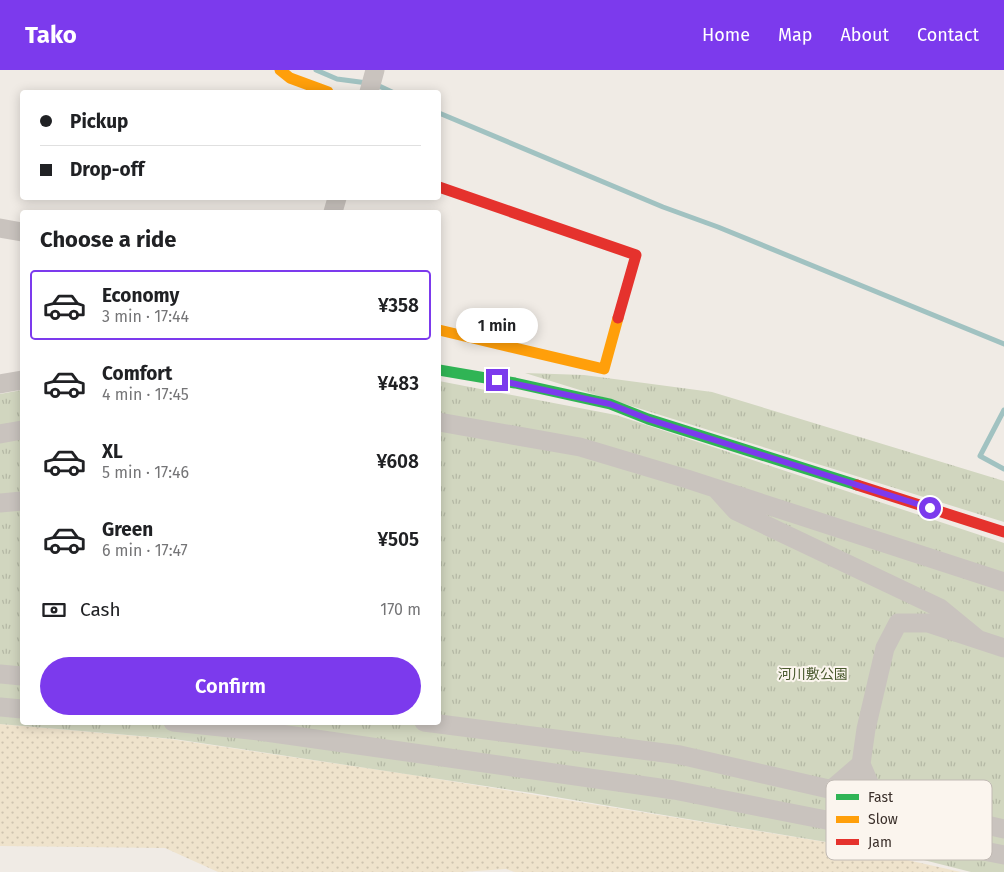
<!DOCTYPE html>
<meta charset="utf-8">
<style>
:root{--surface:#fff;--page:#f2f2f2;--text:#202124;--muted:#757577;--line:#e0e0e0;--accent:#7c3aed}
body{margin:0;font-family:"Fira Sans","Noto Sans JP",sans-serif;background:var(--page);color:var(--text);height:100vh;display:flex;flex-direction:column;font-size:19px;white-space:nowrap}
*{box-sizing:border-box;margin:0}
p{font-size:16px;color:var(--muted)}
.icon{flex:none;width:28px;height:28px;fill:none;stroke:currentColor;stroke-width:2;stroke-linecap:round;stroke-linejoin:round}
.map{position:relative;flex:1;overflow:hidden}
.sheet{position:absolute;left:20px;top:140px;width:421px;height:515px;display:flex;flex-direction:column;background:var(--surface);border-radius:5px;box-shadow:0 2px 12px #0003}
.sheet>*{flex:none}
.hud{position:absolute;left:20px;top:20px;width:421px;height:110px;border-radius:5px;box-shadow:0 2px 12px #0003;display:grid;align-content:center;height:110px;padding:0 20px;background:var(--surface)}
.end{position:absolute;width:22px;height:22px;margin:-11px;border:6px solid #7c3aed;background:#fff;box-shadow:0 0 0 2px #fff}
.from{border-radius:50%}
.bubble{position:absolute;height:35px;border-radius:18px;background:var(--surface);box-shadow:0 2px 12px #0003;font-size:16px;font-weight:600;line-height:35px;text-align:center}
.hud b{display:flex;align-items:center;gap:18px;height:48px;font-size:19px}
.hud b+b{border-top:1px solid var(--line)}
.hud i{width:12px;height:12px;background:var(--text)}
ul{padding:0;list-style:none}
li{display:flex;align-items:center;gap:15px;height:70px;margin:0 10px 8px;padding:0 10px;border:2px solid transparent;border-radius:5px}
li div{flex:1}
li b{display:block;font-size:19px}
li em{font-style:normal;font-weight:600}
li.active{border-color:var(--accent)}
li>.icon{width:45px;height:45px;stroke-width:1.5}
h2{padding:0 20px;font-size:22px;line-height:60px}
.pay{display:flex;align-items:center;gap:12px;height:55px;padding:0 20px;font-size:19px}
.pay p{margin-inline-start:auto}
.action{display:flex;gap:10px;margin-top:auto;padding:10px 20px}
.action a{flex:1;height:58px;border-radius:30px;background:var(--accent);color:#fff;font-size:20px;font-weight:600;line-height:58px;text-align:center}
header{display:flex;align-items:center;gap:30px;box-sizing:border-box;height:70px;padding:0 25px;background:var(--accent);color:#fff}
header strong{font-size:24px}
nav{display:flex;gap:28px;margin-inline-start:auto;font-size:18px}
.map>svg:first-child{display:block}
</style>
<header>
<strong>Tako</strong>
<nav><a>Home</a><a>Map</a><a>About</a><a>Contact</a></nav>
</header>
<div class="map">
<svg width="1004" height="802" viewBox="0 0 1004 802">
<defs>
<pattern id="sand-dots" width="8" height="8" patternUnits="userSpaceOnUse" patternTransform="scale(1.25)"><rect width="8" height="8" fill="#efe3cc"/><path d="M2 2h.1M6 6h.1" fill="none" stroke="#cec3af" stroke-width="1.8" stroke-linecap="round"/></pattern>
<pattern id="park-tufts" width="24" height="20" patternUnits="userSpaceOnUse" patternTransform="scale(1.25)"><rect width="24" height="20" fill="#d1d6bf"/><path d="M3 7l-1-3M5 7V3M7 7l1-3M15 17l-1-3M17 17v-4M19 17l1-3" fill="none" stroke="#b4b8a4"/></pattern>
</defs>
<rect width="100%" height="100%" fill="#f0ebe5"/>
<path fill="url(#sand-dots)" d="M0,654L170,669L413,705L831,773L961,802H515L506,799L462,802H218L165,778L0,776Z"/>
<path fill="url(#park-tufts)" d="M525,303L584,305L712,322L1004,411V452Z
M439,311L616,345L1004,473V802H971L904,785L532,723L174,669L0,654V324L22,320V652H439Z"/>
<g fill="none" stroke-linecap="round" stroke-linejoin="round">
<path stroke="#a1c2c1" stroke-width="5" d="M316,0L337,9L375,14L392,22
M439,43L663,137L718,157L1004,274
M1004,340L980,386L1004,399"/>
<path stroke="#c9c3be" stroke-width="19" d="M369,22L375,0
M333,142L337,128
M0,158L22,162
M0,314L22,310
M439,352L580,377L687,409L1004,512
M0,364L22,360
M717,420L736,441L940,538L979,570
M0,433L22,431
M0,604L22,606
M0,637L22,639
M173,652L259,661L674,720L1004,785
M424,652L680,685L1004,759
M832,719L861,694
M879,730L872,720L861,694L866,659L885,578L898,553H928L1004,578"/>
<path stroke="#30b455" stroke-width="11" d="M439,300L515,313L610,334L648,349L857,415"/>
<path stroke="#ff9f0a" stroke-width="11" d="M280,0L290,8L328,22
M439,260L604,299L618,248"/>
<path stroke="#e5322d" stroke-width="11" d="M439,117L636,185L618,248
M857,415L1004,462"/>
</g>
<g fill="none" stroke-linecap="round" stroke-linejoin="round">
<path stroke="#7c3aed" stroke-width="6" d="M497,310L610,334L648,349L930,438"/>
</g>
<g text-anchor="middle" dominant-baseline="central" stroke-width="4" stroke-linejoin="round" paint-order="stroke">
<g font-size="14" fill="#4a5a2e" stroke="#fbf5ee">
<text x="813" y="604">河川敷公園</text>
</g>
</g>
<rect x="826" y="710" width="166" height="80" rx="8" fill="#fbf5ee" stroke="#c1bab4" stroke-width="1"/>
<rect x="836" y="724" width="23" height="6" fill="#30b455"/>
<rect x="836" y="746" width="23" height="7" fill="#ff9f0a"/>
<rect x="836" y="769" width="23" height="6" fill="#e5322d"/>
<g font-size="14" fill="#3b302b">
<text x="868" y="732">Fast</text>
<text x="868" y="754">Slow</text>
<text x="868" y="777">Jam</text>
</g>
</svg>
<i class="end from" style="left:930px;top:438px"></i>
<i class="end" style="left:497px;top:310px"></i>
<div class="bubble" style="left:456px;top:238px;width:82px">1 min</div>
<div class="hud">
<b><i class="from"></i>Pickup</b>
<b><i></i>Drop-off</b>
</div>
<section class="sheet">
<h2>Choose a ride</h2>
<ul>
<li class="active"><svg class="icon" aria-label="car" viewBox="0 0 24 24"><path d="M5 17H2v-5l4-1 3-4h7l3 4 3 1v5h-3M9 17h6M6 11h13"/><circle cx="7" cy="17" r="2"/><circle cx="17" cy="17" r="2"/></svg><div><b>Economy</b><p>3 min · 17:44</p></div><em>¥358</em></li>
<li><svg class="icon" aria-label="car" viewBox="0 0 24 24"><path d="M5 17H2v-5l4-1 3-4h7l3 4 3 1v5h-3M9 17h6M6 11h13"/><circle cx="7" cy="17" r="2"/><circle cx="17" cy="17" r="2"/></svg><div><b>Comfort</b><p>4 min · 17:45</p></div><em>¥483</em></li>
<li><svg class="icon" aria-label="car" viewBox="0 0 24 24"><path d="M5 17H2v-5l4-1 3-4h7l3 4 3 1v5h-3M9 17h6M6 11h13"/><circle cx="7" cy="17" r="2"/><circle cx="17" cy="17" r="2"/></svg><div><b>XL</b><p>5 min · 17:46</p></div><em>¥608</em></li>
<li><svg class="icon" aria-label="car" viewBox="0 0 24 24"><path d="M5 17H2v-5l4-1 3-4h7l3 4 3 1v5h-3M9 17h6M6 11h13"/><circle cx="7" cy="17" r="2"/><circle cx="17" cy="17" r="2"/></svg><div><b>Green</b><p>6 min · 17:47</p></div><em>¥505</em></li>
</ul>
<div class="pay"><svg class="icon" aria-label="cash" viewBox="0 0 24 24"><path d="M3 7h18v10H3z"/><circle cx="12" cy="12" r="2"/></svg>Cash<p>170 m</p></div>
<div class="action"><a>Confirm</a></div>
</section>
</div>
